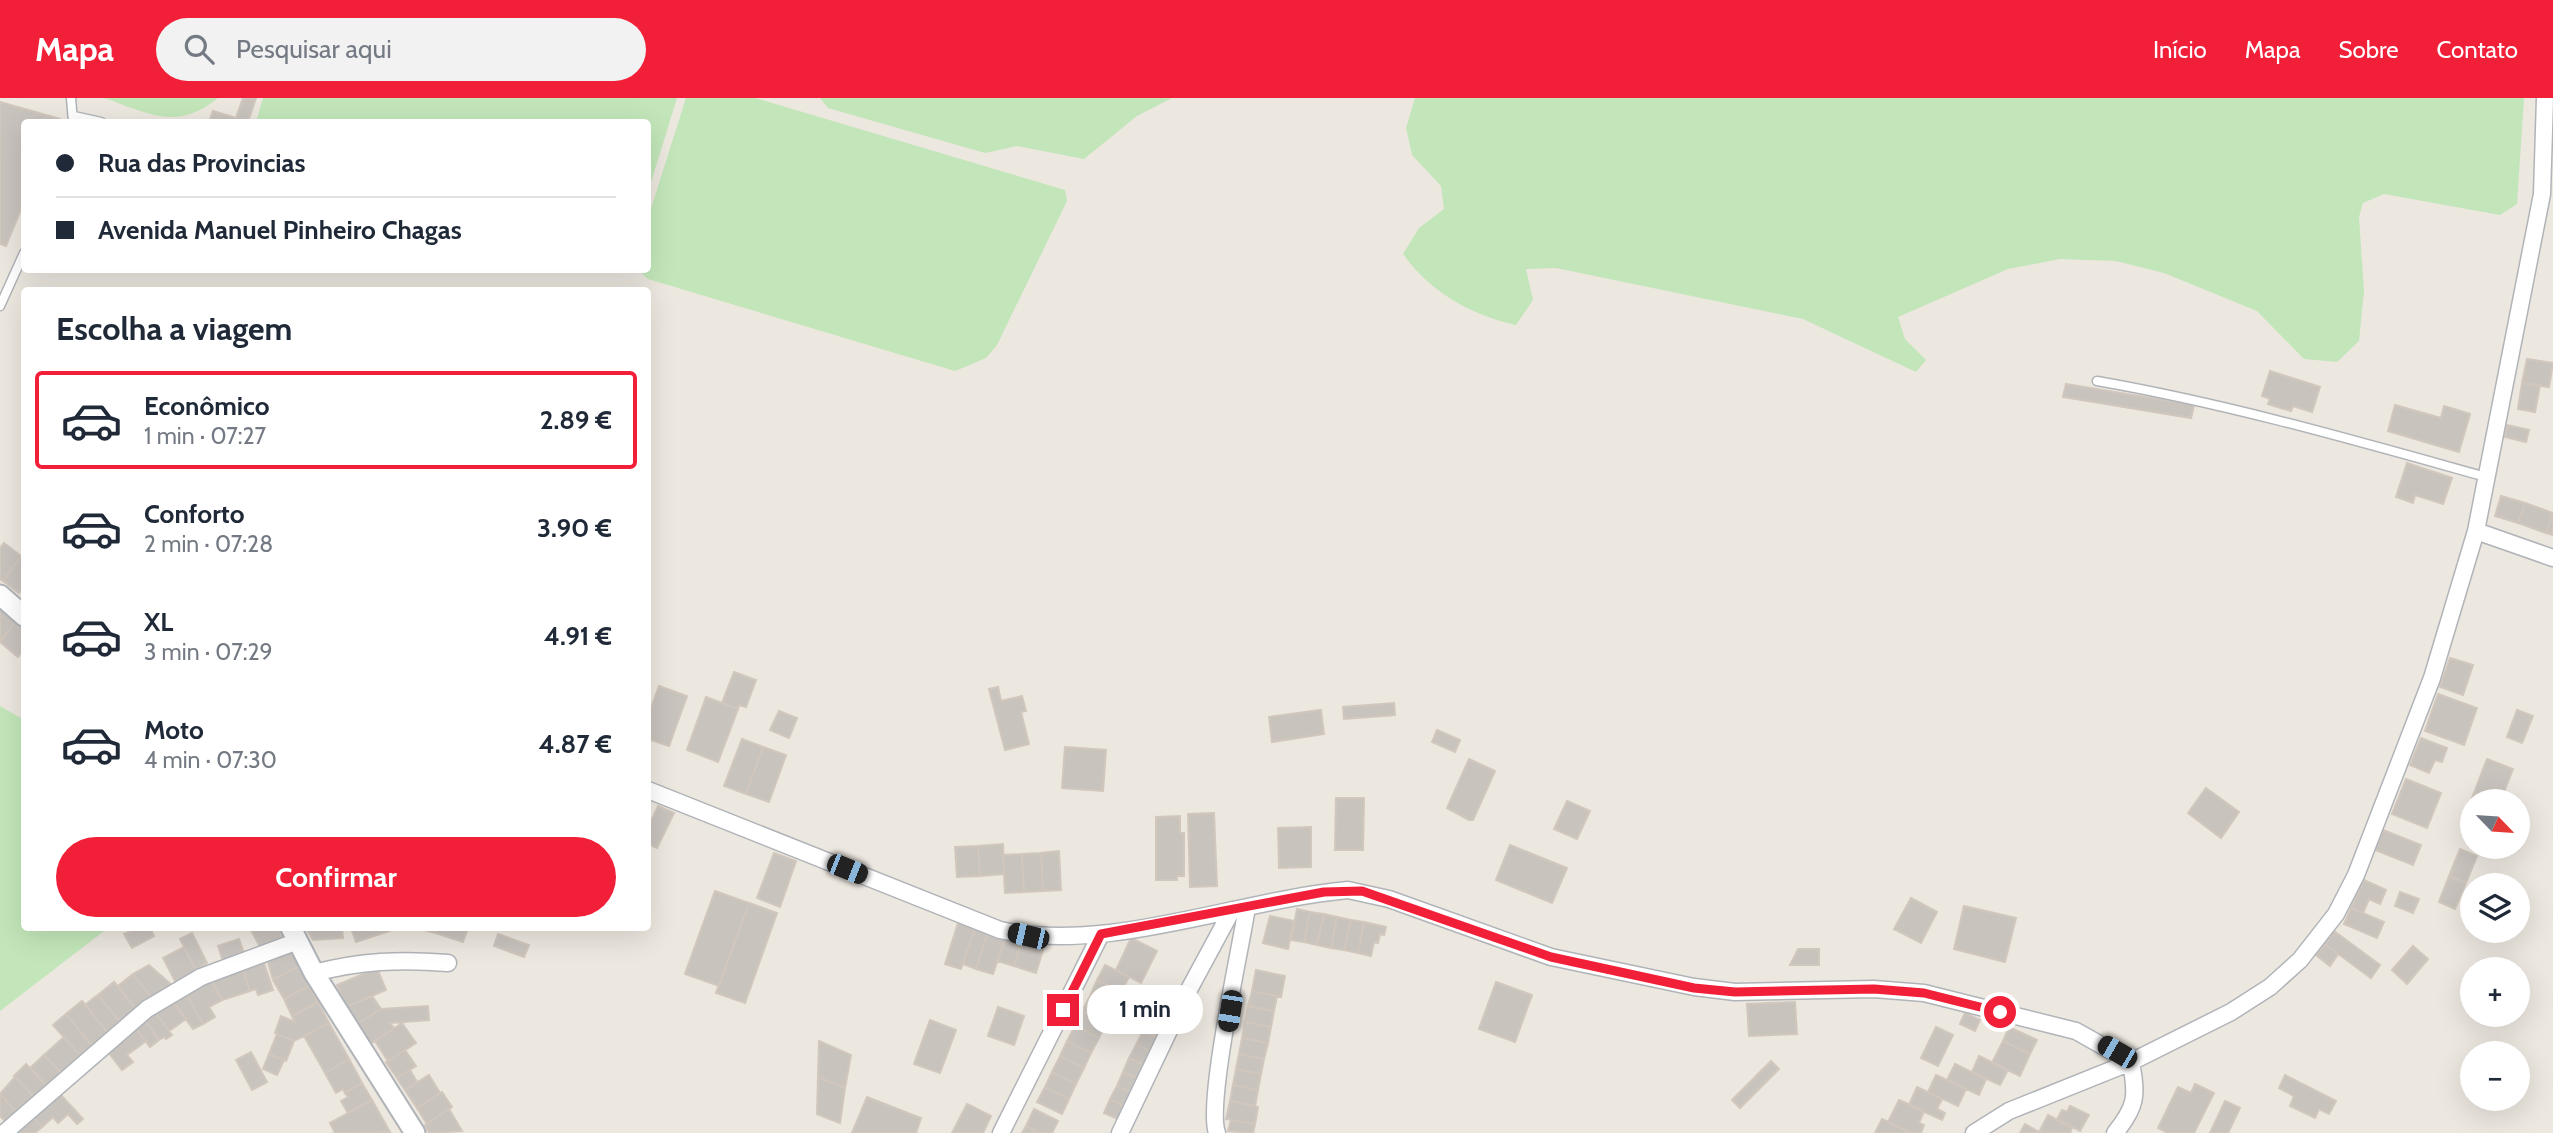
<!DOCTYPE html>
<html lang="pt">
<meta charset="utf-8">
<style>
:root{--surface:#fff;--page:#f2f2f3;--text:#1f2937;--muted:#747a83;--line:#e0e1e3;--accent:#f21f39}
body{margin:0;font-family:Cabin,sans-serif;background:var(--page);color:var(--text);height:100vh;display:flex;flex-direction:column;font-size:26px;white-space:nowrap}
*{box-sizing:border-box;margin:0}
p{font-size:23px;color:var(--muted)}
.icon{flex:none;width:38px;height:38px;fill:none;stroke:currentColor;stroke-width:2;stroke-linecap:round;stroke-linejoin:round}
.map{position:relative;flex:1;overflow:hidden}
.drawer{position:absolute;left:21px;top:189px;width:630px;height:644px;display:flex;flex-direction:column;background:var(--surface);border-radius:7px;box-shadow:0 7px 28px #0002}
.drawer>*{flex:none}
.top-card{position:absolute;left:21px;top:21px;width:630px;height:154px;border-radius:7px;box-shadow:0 7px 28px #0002;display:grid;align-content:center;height:154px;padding:0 35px;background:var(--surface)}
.needle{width:46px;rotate:115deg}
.controls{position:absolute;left:2460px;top:691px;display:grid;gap:14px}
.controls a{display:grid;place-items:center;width:70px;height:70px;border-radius:50%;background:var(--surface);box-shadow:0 7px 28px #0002;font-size:35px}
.end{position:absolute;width:32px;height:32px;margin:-16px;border:9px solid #f21f39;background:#fff;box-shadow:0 0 0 4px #fff}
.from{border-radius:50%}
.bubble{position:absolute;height:49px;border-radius:24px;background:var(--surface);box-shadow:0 7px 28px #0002;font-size:23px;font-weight:700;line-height:49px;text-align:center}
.car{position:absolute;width:21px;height:42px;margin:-21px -10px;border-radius:9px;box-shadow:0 0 5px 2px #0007;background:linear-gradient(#222 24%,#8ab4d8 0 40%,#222 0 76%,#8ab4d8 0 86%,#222 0)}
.top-card b{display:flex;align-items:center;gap:24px;height:66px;font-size:26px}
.top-card b+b{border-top:2px solid var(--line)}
.top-card i{width:18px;height:18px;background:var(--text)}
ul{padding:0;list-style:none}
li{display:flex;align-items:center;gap:21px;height:98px;margin:0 14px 10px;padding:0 21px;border:4px solid transparent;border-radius:7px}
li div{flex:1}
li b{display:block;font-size:26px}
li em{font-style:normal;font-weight:700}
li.selected{border-color:var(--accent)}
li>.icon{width:63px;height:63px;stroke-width:1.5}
h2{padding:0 35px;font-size:32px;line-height:84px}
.cta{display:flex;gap:14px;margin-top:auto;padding:14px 35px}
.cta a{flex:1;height:80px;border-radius:42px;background:var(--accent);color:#fff;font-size:28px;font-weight:700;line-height:80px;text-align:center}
header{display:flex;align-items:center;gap:42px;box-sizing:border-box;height:98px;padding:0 35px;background:var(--accent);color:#fff}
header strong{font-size:33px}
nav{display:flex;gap:38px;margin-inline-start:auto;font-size:24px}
.search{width:490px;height:63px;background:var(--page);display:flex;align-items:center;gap:18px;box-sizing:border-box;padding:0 24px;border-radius:38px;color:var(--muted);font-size:26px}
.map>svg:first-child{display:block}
</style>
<header>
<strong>Mapa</strong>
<div class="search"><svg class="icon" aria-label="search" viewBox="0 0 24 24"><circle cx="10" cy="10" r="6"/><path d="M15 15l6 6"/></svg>Pesquisar aqui</div>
<nav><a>Início</a><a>Mapa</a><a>Sobre</a><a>Contato</a></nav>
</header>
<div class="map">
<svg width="2553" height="1035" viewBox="0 0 2553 1035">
<rect width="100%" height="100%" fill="#ece7df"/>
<path fill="#c2e6b9" d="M104,0H218C176,34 148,15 104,0Z
M263,0H677L648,94V24H256Z
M686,0H755L1065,92L1067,103L997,247L986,260L955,273L648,181L638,172H648V120Z
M820,0H1172L1137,18L1084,61L1017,48L985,55L828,10Z
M1415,0H2524L2517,106L2500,117L2384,96L2363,105L2359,119L2364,193L2359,243L2337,264L2304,261L2257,213L2164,175L2116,163L2060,161L2008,171L1898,219L1905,241L1926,262L1916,274L1803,221L1556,170L1526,171L1533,202L1516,227C1471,217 1430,194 1403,156L1419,130L1444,111L1441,88L1412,57L1406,30Z
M0,608L24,622V830H108L0,913Z"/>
<path fill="#c9c3be" stroke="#d1c7bd" stroke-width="2" d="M243,0H256L248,24H209L213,13L236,20Z
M0,4L60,21L59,24H24V104L6,148L0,146Z
M2527,261L2553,265L2549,289L2522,285Z
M2270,273L2320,289L2312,314L2293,308L2291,313L2268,306L2270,301L2262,298Z
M2522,285L2540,287L2535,314L2518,311Z
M2066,286L2194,307L2191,320L2063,299Z
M2395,307L2441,320L2444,308L2470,316L2459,354L2388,333Z
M2507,327L2529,332L2526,344L2505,339Z
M2407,365L2452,380L2443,406L2415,397L2413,405L2396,399Z
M2501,398L2525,405L2518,425L2495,418Z
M2525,405L2553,415L2546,435L2518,425Z
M2553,414V437L2546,435Z
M4,445L21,458L3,483L0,481V450Z
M21,458L24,460V488L19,495L3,483Z
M0,509L17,522L0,543Z
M17,522L24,528V551L18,559L0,544Z
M2450,560L2473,567L2463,597L2440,589Z
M734,574L756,582L746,609L739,607L738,611L722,605Z
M659,588L687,598L669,648L648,641V618Z
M998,589L1001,603L1022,598L1026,613L1021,614L1029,646L1005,652L989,591Z
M2438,596L2477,610L2464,647L2425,633Z
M706,599L738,611L718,664L687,652Z
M1394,605L1395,617L1344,621L1343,609Z
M1321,612L1324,636L1272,644L1269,619Z
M2517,612L2533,618L2522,645L2507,639Z
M779,613L797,620L789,640L770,632Z
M1437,632L1460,642L1455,654L1432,644Z
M2421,640L2447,650L2442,664L2435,662L2429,675L2410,667Z
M742,641L763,649L746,696L724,688Z
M763,649L786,657L769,704L746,696Z
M1065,649L1106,652L1103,693L1062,690Z
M1469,661L1495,673L1473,722H1469L1447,710Z
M2487,661L2513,671L2500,704L2474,695Z
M2406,681L2441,695L2427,730L2392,716Z
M2206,690L2239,714L2221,740L2188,715Z
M2474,695L2496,704H2473V712L2468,710Z
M1336,700H1364L1363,752H1335Z
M1567,703L1590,713L1577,741L1554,731Z
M658,708L674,715L657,750L648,746V730Z
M1214,715L1217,788L1190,789L1188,716Z
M1180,718V735H1184V778H1177V782H1156V719Z
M1311,729V769L1279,770L1278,730Z
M2383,732L2421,747L2413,767L2375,752Z
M1003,746L1004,776L980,778L978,748Z
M1510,747L1567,770L1552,805L1496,782Z
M978,748L980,778L957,779L955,749Z
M2460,751L2477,758L2466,785L2449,778Z
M1059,753L1061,792L1043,793L1041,755Z
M774,755L796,763L780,809L757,800Z
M1041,755L1043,793L1024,794L1022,756Z
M1022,756L1024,794L1005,795L1003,757Z
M2449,778L2466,785L2455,811L2439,804Z
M2364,782L2386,792L2380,806L2369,801L2363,815L2351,810Z
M715,793L749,805L719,888L685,876Z
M2400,794L2419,801L2413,815L2395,808Z
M1911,800L1937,814L1921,845L1894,831Z
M749,805L777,815L745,905L716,895Z
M1964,808L2016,820L2005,864L1954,851Z
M2351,810L2384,824L2377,840L2344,826Z
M1297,811L1310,814L1304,844L1291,842Z
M1310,814L1324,816L1317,847L1304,844Z
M1324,816L1337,819L1331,850L1317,847Z
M1270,818L1294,823L1288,851L1263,845Z
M1337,819L1351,822L1344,852L1331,850Z
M1351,822L1364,824L1358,855L1344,852Z
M1364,824L1386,829L1384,837L1380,836L1378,845L1374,844L1371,858L1358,855Z
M958,825L975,830L961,871L945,866Z
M137,830H150L154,838L132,850L124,836Z
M250,830H278L284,841L262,853Z
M306,830H342L343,840L313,842Z
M351,830H388L389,833L356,844Z
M417,830H437L435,835Z
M437,830H468L463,844L435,835Z
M975,830L988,834L976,871L963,866Z
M2334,833L2380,867L2371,880L2325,846Z
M988,834L1005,840L993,876L976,871Z
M192,835L207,865L195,871L180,841Z
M498,836L529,847L524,859L494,848Z
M1005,840L1021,845L1014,868L998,863Z
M1131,840L1157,853L1141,885L1116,872Z
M239,841L244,855L223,863L218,848Z
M1021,845L1043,852L1036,875L1014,868Z
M2325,846L2338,856L2330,868L2316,857Z
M2413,848L2428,861L2407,886L2392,872Z
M184,849L197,874L176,885L163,860Z
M1798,851H1819V867H1790Z
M291,853L299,868L273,882L267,861Z
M263,862L273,892L258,897L256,891L250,893L242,869Z
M149,867L173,888L152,900L133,876Z
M1105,867L1129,879L1121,894L1097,882Z
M299,868L309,888L284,901L273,882Z
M242,869L250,893L222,902L210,880Z
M377,870L386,892L346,909L337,887Z
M1256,872L1285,878L1281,899L1252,893Z
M133,876L152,900L137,912L118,888Z
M210,880L222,902L209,909L215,919L203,926L185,893Z
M1097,882L1121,894L1114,909L1090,898Z
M114,884L137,912L121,925L98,897Z
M1496,884L1532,897L1515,944L1479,931Z
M309,888L318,904L292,918L284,901Z
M185,893L203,926L193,931L171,901Z
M1252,893L1277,898L1274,913L1248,908Z
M98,897L121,925L108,935L85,907Z
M372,898L381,911L357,926L346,909Z
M1090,898L1114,909L1106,925L1082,913Z
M171,901L186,921L169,933L154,913Z
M82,903L108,935L92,948L66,916Z
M318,904L329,925L294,943L275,935L281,918L295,924L292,918Z
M1795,904L1797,936L1749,938L1747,906Z
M1155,905L1172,913L1165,927L1149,919Z
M428,908L429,922L390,925L394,930L370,946L357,926L381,911Z
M1248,908L1274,913L1271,929L1245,924Z
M998,909L1024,918L1014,947L988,938Z
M154,913L172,937L166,941L164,939L159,942L144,921Z
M1082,913L1106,925L1099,940L1075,928Z
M1965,915L1980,922L1975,933L1960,926Z
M66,916L92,948L80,957L53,927Z
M1149,919L1165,927L1159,940L1143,933Z
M144,921L159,942L150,949L134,928Z
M930,922L956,932L940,975L914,966Z
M1245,924L1271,929L1268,945L1242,940Z
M329,925L349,961L325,975L304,938Z
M402,925L416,945L388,963L375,943Z
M134,928L146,943L127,957L133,964L122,972L105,950Z
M1075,928L1099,940L1091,955L1067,943Z
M1936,929L1953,937L1938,968L1921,960Z
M2009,929L2037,942L2030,956L2003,943Z
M1143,933L1159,940L1152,954L1136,947Z
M277,936L294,943L286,963L269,956Z
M64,939L80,957L61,975L44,957Z
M1242,940L1268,945L1264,961L1239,956Z
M819,943L851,957L845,990L818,979Z
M1067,943L1091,955L1084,970L1060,958Z
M2003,943L2030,956L2020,978L1992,965Z
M1136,947L1152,954L1146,968L1129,960Z
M405,952L416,968L397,980L386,964Z
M251,954L267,984L252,992L236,962Z
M269,956L284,962L277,977L263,971Z
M1239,956L1264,961L1261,976L1236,971Z
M44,957L61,975L47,988L30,970Z
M1060,958L1084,970L1076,986L1052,974Z
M1979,958L2008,972L2000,987L1972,974Z
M1129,960L1146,968L1139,981L1123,974Z
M349,961L362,985L345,995L343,991L336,995L325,975Z
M1771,963L1779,971L1740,1010L1732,1002Z
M26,966L47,988L34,999L14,978Z
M1955,966L1986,981L1979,997L1947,982Z
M1236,971L1261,976L1258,992L1233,987Z
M410,972L417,984L405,992L397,980Z
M1052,974L1076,986L1069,1001L1045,989Z
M1123,974L1139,981L1133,995L1117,988Z
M429,977L440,995L417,1010L405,992Z
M1936,977L1966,991L1958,1008L1928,994Z
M2285,977L2336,1003L2329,1016L2319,1011L2315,1020L2290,1008L2294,998L2279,990Z
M15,979L34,999L17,1015L0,996Z
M818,979L845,990L840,1025L817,1016Z
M362,985L372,1002L348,1015L341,1003L348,999L345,995Z
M2195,986L2214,995L2194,1035H2168L2158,1030L2178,989L2191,995Z
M1233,987L1258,992L1255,1008L1230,1003Z
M1117,988L1133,995L1126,1009L1110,1001Z
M1045,989L1069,1001L1062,1016L1037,1004Z
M1917,989L1942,1001L1937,1011L1945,1015L1942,1022L1909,1007Z
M58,994L83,1021L77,1026L68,1016L58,1025L53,1019L42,1029L32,1019Z
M442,994L452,1009L427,1026L417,1010Z
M0,996L17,1015L7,1025L0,1018Z
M867,999L921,1020L916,1035H852Z
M1110,1001L1126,1009L1120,1022L1104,1015Z
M372,1002L390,1034L335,1035L330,1025Z
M1899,1002L1924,1013L1919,1025L1924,1027L1921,1035H1912L1888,1024Z
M1230,1003L1258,1009L1255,1026L1226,1021Z
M2225,1003L2240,1010L2228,1035H2210Z
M967,1006L991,1018L983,1035H952Z
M2070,1008L2089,1017L2080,1033L2057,1021L2062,1012L2067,1014Z
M449,1011L462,1033L429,1035L425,1027Z
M1034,1011L1058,1023L1052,1035H1040L1026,1028Z
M2048,1017L2072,1030L2070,1035L2039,1034Z
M32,1019L42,1029L35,1035H15Z
M1882,1021L1888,1024L1912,1035H1875Z
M1231,1022L1255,1026L1253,1035L1228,1033Z
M2025,1026L2039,1034L2042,1035H2020Z
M1026,1028L1040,1035H1022Z"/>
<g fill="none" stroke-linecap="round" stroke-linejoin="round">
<g stroke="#b0b4b8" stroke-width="11">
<path id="service" d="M71,0L73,24
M74,18L101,24
M0,208L24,155
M2097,283C2229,306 2357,343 2486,379"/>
</g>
<g stroke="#b0b4b8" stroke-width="19">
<path id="minor" d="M2476,433L2553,460
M648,692L1000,832C1108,856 1237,802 1348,792L1389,801L1551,859L1694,889L1735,894L1874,891L1924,895L2076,933L2131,964C2137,998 2137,1008 2115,1035
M314,875C360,863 400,861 448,865
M4,1035L147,911L201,879L298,843
M1001,1035L1101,836
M1120,1035L1185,899L1232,812
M1217,1035C1206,1005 1241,849 1247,809
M1974,1035L2009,1013L2131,964L2231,914L2270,889L2300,862L2336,816L2356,777L2432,580L2476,433L2542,96L2545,0"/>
</g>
<g stroke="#b0b4b8" stroke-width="23">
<path id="tertiary" d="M0,497L24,518
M291,830L314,875L415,1035"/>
</g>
<use href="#service" stroke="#fff" stroke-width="8"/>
<use href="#minor" stroke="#fff" stroke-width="16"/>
<use href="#tertiary" stroke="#fff" stroke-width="19"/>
</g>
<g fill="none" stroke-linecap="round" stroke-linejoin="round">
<path stroke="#f21f39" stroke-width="9" d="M1063,912L1101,836L1324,794L1362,793L1551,859L1694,890L1735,894L1874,891L1924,895L2000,914"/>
</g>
</svg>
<div class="controls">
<a><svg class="needle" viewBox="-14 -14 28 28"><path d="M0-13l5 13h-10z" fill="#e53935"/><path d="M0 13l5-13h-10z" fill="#747a83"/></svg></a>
<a><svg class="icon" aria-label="layers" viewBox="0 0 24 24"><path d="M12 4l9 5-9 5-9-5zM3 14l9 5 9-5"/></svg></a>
<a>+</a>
<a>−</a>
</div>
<i class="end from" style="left:2000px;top:914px"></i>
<i class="end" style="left:1063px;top:912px"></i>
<div class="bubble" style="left:1087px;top:887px;width:116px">1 min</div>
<i class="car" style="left:847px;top:771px;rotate:112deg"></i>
<i class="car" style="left:1028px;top:838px;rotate:283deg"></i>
<i class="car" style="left:1230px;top:913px;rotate:189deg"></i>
<i class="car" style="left:2117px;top:954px;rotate:300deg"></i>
<div class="top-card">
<b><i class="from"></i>Rua das Provincias</b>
<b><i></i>Avenida Manuel Pinheiro Chagas</b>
</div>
<section class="drawer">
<h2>Escolha a viagem</h2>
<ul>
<li class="selected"><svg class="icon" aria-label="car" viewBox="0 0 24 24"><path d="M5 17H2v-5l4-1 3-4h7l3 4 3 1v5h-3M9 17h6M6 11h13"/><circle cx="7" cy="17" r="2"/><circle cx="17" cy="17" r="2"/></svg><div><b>Econômico</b><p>1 min · 07:27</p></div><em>2.89 €</em></li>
<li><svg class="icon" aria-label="car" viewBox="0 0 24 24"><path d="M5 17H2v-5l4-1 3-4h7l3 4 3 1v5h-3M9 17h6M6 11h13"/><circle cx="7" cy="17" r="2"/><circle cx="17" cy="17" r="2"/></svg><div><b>Conforto</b><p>2 min · 07:28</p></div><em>3.90 €</em></li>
<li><svg class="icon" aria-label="car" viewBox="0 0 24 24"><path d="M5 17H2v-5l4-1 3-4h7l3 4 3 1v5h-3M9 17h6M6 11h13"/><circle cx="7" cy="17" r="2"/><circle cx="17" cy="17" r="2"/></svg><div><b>XL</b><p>3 min · 07:29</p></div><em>4.91 €</em></li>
<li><svg class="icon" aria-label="car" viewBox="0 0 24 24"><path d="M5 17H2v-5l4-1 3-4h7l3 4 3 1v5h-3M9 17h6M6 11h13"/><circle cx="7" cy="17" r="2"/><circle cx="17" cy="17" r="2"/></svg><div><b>Moto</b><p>4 min · 07:30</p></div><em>4.87 €</em></li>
</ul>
<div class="cta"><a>Confirmar</a></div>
</section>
</div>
